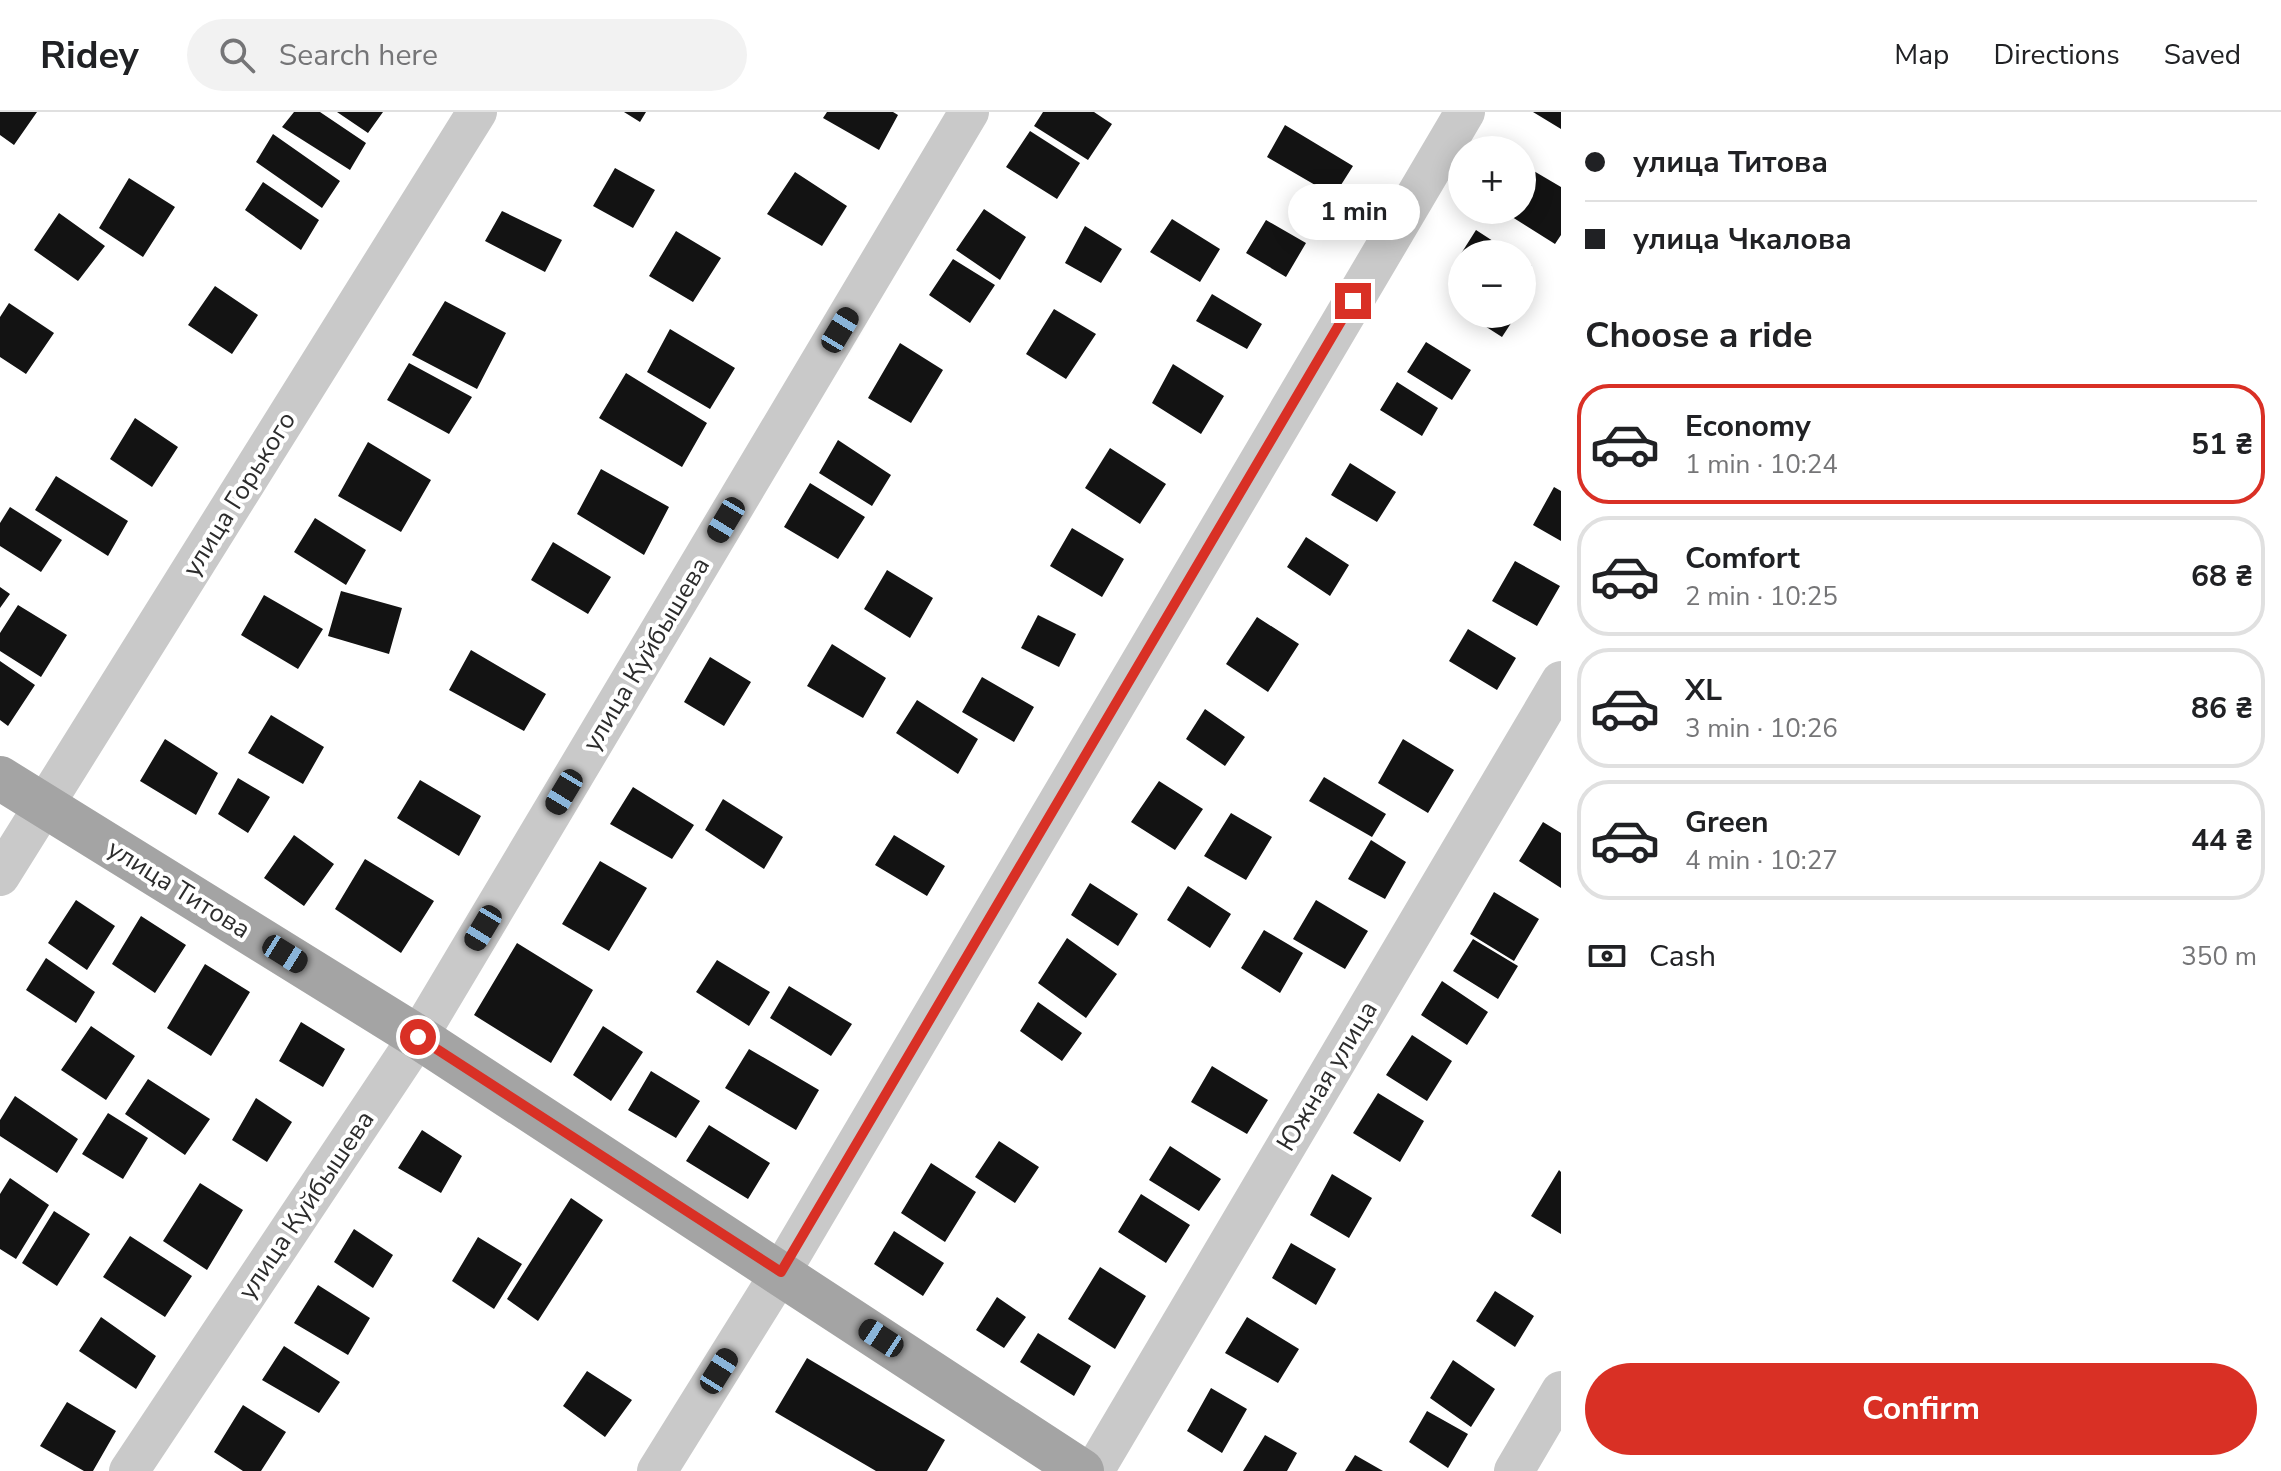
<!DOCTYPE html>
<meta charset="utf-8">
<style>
:root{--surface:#fff;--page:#f2f2f2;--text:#202124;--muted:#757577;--line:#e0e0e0;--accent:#d93025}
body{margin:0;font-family:"Nunito Sans",sans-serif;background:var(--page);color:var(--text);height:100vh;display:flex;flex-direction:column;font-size:30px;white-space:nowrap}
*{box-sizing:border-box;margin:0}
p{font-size:26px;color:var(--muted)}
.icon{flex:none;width:44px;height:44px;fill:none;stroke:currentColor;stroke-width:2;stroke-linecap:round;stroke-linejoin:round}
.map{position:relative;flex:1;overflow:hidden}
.side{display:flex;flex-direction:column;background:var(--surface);width:720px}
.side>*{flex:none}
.guide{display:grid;align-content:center;height:176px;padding:0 24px;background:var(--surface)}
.tools{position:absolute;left:1448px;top:24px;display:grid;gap:16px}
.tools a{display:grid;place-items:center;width:88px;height:88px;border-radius:50%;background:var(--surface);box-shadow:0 4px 20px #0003;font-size:40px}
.end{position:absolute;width:36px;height:36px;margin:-18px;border:10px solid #d93025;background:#fff;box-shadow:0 0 0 4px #fff}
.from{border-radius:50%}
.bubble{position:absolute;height:56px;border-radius:28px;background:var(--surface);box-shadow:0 4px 20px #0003;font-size:26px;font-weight:700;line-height:56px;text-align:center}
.car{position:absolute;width:24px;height:48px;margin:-24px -12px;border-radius:10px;box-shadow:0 0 6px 2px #0007;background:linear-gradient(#222 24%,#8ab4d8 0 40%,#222 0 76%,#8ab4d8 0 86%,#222 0)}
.guide b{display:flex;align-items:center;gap:28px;height:76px;font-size:30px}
.guide b+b{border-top:2px solid var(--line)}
.guide i{width:20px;height:20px;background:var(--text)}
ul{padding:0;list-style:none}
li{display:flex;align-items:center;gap:24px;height:120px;margin:0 16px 12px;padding:0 8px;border:4px solid var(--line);border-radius:32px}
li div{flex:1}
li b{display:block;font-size:30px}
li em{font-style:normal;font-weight:700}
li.selected{border-color:var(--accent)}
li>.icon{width:72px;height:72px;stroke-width:1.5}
h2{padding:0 24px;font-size:36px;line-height:96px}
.pay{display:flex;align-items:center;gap:20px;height:88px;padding:0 24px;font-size:30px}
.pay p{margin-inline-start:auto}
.primary-button{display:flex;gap:16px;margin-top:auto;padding:16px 24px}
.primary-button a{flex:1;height:92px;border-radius:48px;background:var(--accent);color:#fff;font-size:32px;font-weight:700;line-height:92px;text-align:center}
header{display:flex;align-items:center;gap:48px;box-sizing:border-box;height:112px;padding:0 40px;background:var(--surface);border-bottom:2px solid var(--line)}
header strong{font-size:38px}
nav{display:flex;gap:44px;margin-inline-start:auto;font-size:28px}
.search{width:560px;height:72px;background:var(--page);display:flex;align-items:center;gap:20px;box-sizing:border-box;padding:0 28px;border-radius:44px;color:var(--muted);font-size:30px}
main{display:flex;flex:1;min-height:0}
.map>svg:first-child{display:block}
</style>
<header>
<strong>Ridey</strong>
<div class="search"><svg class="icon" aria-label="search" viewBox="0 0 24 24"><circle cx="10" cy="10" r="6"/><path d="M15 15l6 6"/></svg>Search here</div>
<nav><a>Map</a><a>Directions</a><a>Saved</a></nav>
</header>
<main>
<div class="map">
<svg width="1561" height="1359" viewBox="0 0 1561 1359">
<rect width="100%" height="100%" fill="#fff"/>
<path fill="#131313" d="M0,0H37L14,33L0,23Z
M294,0H320L366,31L350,58L282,15Z
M337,0H383L368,21Z
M624,0H646L640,10Z
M827,0H893L898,3L879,38L823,6Z
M1043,0H1094L1112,12L1088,48L1034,14Z
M1533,0H1561V17Z
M1285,13L1353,54L1334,84L1267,45Z
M1030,19L1080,51L1057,87L1006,55Z
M273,22L340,69L322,96L256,50Z
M1522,52L1561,75V123L1555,132L1501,98H1522Z
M615,56L655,78L633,116L593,94Z
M795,60L847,94L822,134L767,102Z
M129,66L175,95L143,145L99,116Z
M263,70L319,108L301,138L245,98Z
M984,97L1026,125L1000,168L956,138Z
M502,99L562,128L545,160L485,129Z
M59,101L105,134L78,169L34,138Z
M1172,107L1220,137L1200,170L1150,140Z
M1266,108L1306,131L1286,165L1246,141Z
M1085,114L1122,137L1101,171L1065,151Z
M1476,118L1513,142H1462V151L1457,148Z
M676,119L721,146L693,190L649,164Z
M953,147L995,173L970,211L929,183Z
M1522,148L1532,154L1522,170Z
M215,174L258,203L232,242L188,213Z
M1212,182L1262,212L1247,237L1196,209Z
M445,189L506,221L477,277L412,243Z
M9,191L54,221L26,262L0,245V205Z
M1054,197L1096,222L1066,267L1026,242Z
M1466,202H1517L1502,225Z
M670,217L735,256L710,297L647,260Z
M1426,230L1471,258L1452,288L1407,260Z
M900,231L943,258L911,311L868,286Z
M409,251L472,285L449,322L387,288Z
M1173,252L1224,284L1201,322L1152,291Z
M626,261L707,311L682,355L599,306Z
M1397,270L1438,296L1422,324L1380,298Z
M135,306L178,335L152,375L110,347Z
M838,328L891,363L872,394L819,361Z
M368,330L431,368L401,420L338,384Z
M1110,336L1166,372L1140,412L1085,376Z
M1350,351L1396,380L1377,410L1331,383Z
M601,357L669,395L644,443L577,402Z
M56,364L128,409L108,444L35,398Z
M810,371L865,405L838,447L784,415Z
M1554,375L1561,379V429L1533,413Z
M10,395L62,428L41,460L0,434V411Z
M315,406L366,438L346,473L294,440Z
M1072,416L1124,447L1102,485L1050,454Z
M1306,425L1349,453L1330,484L1287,455Z
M553,430L611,465L588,502L531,468Z
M1515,449L1560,474L1537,514L1492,489Z
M887,458L933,486L910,526L864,497Z
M0,475L10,482L0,496Z
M341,479L402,496L389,542L328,524Z
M264,483L323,517L298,557L241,523Z
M18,493L67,523L41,565L0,539V521Z
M1038,503L1076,522L1059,555L1021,536Z
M1257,505L1299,532L1268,580L1226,552Z
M1468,517L1516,546L1497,578L1449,549Z
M832,532L886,566L863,606L807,574Z
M471,538L546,582L524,619L449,578Z
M710,545L751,570L724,614L684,590Z
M0,549L35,573L8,614L0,608Z
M982,565L1034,595L1014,630L962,600Z
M917,588L978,627L958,662L896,621Z
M1205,597L1245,625L1225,654L1186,627Z
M271,603L324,635L303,672L248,641Z
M165,627L218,661L196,703L140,669Z
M1403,627L1454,658L1428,701L1378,671Z
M1324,665L1386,702L1372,725L1309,689Z
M238,666L270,685L248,721L218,702Z
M420,668L481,704L459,744L397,706Z
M1159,669L1203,697L1175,738L1131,710Z
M633,675L694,713L672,747L610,712Z
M723,687L783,725L764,757L705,718Z
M1231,701L1272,725L1246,768L1204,744Z
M1543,710L1561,721V776L1519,749Z
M294,723L334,752L304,794L264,766Z
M894,723L945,754L927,784L875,753Z
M1371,728L1406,750L1385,787L1348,767Z
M365,747L434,789L401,841L335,797Z
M600,749L647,776L609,839L562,812Z
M1090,771L1138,802L1118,834L1071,803Z
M1188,774L1231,802L1210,836L1167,808Z
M1494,780L1539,807L1514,849L1470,822Z
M76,788L115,814L87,858L48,831Z
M1316,788L1368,819L1345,857L1293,827Z
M141,804L186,833L155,881L112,852Z
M1264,818L1303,841L1280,881L1241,856Z
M1067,826L1117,862L1086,906L1038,871Z
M1473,827L1518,854L1498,887L1453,859Z
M517,831L593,878L551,951L474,903Z
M46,846L95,880L76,911L26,878Z
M717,848L770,880L749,914L696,880Z
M205,852L250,880L211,944L167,916Z
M1442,869L1488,900L1467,933L1421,903Z
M789,874L852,912L831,944L770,906Z
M1038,890L1082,921L1062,949L1020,919Z
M301,910L345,937L323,975L279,949Z
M91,914L135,944L106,988L61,958Z
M603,914L643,940L611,989L573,963Z
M1412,923L1452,949L1427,989L1386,963Z
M749,937L819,978L796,1018L725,976Z
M1212,954L1268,988L1247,1022L1191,990Z
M651,959L700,989L676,1026L628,998Z
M148,967L210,1007L185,1043L125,1002Z
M1378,981L1424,1009L1400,1050L1353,1021Z
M15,984L78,1027L57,1061L0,1024V1008Z
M256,986L292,1010L267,1050L232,1028Z
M108,1001L148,1026L123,1067L82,1042Z
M709,1013L770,1051L748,1087L686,1049Z
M422,1018L462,1044L441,1081L398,1056Z
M999,1029L1039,1055L1015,1091L975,1065Z
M1170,1034L1221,1067L1199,1099L1149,1068Z
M931,1051L976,1080L945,1130L901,1101Z
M1559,1058L1561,1060V1122L1531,1104Z
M1332,1062L1372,1086L1349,1126L1310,1103Z
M10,1066L49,1093L16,1147L0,1137V1082Z
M200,1071L243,1098L207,1158L163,1129Z
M1141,1082L1190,1113L1166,1151L1118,1120Z
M571,1086L603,1108L538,1209L507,1187Z
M54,1099L90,1122L57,1174L22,1151Z
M354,1117L393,1143L373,1176L334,1150Z
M894,1119L944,1151L923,1184L874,1152Z
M130,1124L192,1164L165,1205L103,1165Z
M478,1125L522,1152L494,1197L452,1169Z
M1291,1131L1336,1157L1316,1193L1272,1166Z
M1100,1155L1146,1184L1115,1237L1068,1207Z
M318,1173L370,1206L348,1243L294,1211Z
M1495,1179L1534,1204L1515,1235L1476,1209Z
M997,1185L1026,1205L1004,1236L976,1218Z
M101,1205L156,1244L136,1277L79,1239Z
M1247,1205L1299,1237L1278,1271L1225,1241Z
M1038,1221L1091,1254L1074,1284L1020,1250Z
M284,1234L340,1270L319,1301L262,1268Z
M807,1246L945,1328L927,1359H876L775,1300Z
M1453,1248L1495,1277L1471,1315L1430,1286Z
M587,1259L632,1288L605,1325L563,1294Z
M1211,1276L1247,1297L1222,1341L1187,1319Z
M67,1290L116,1319L93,1359H84L40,1334Z
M243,1293L286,1320L261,1359H243L214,1340Z
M1427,1299L1468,1322L1448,1356L1409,1330Z
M1265,1323L1297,1341L1287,1359H1243Z
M1355,1343L1383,1359H1345Z"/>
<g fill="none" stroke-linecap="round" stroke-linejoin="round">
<path stroke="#c9c9c9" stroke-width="40" d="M0,764L477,0
M129,1359L418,925L969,0
M657,1359L781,1160L1465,0
M1094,1359L1561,569
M1514,1359L1561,1279"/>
<path stroke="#a4a4a4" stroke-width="44" d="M0,666L418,925L1082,1359"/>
</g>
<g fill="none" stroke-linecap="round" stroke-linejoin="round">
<path stroke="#d93025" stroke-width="10" d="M418,925L781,1160L1353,189"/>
</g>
<g text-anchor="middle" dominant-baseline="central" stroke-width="8" stroke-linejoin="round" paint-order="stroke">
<g font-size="26" fill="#2c2c2c" stroke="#fff">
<text transform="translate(239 382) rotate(-58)">улица Горького</text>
<text transform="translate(646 542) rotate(-59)">улица Куйбышева</text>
<text transform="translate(179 777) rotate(32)">улица Титова</text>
<text transform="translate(1327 964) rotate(-59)">Южная улица</text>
<text transform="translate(306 1093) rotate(-56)">улица Куйбышева</text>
</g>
</g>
</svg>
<div class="tools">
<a>+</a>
<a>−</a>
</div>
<i class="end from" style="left:418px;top:925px"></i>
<i class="end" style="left:1353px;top:189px"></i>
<div class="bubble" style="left:1288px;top:72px;width:132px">1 min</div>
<i class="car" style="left:840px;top:218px;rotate:31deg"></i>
<i class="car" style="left:726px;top:408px;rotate:211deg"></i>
<i class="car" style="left:564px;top:680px;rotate:211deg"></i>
<i class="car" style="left:483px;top:816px;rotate:211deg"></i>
<i class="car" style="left:285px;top:842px;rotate:122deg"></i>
<i class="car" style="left:881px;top:1226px;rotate:303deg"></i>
<i class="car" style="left:719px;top:1259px;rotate:32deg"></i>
</div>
<section class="side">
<div class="guide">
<b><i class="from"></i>улица Титова</b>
<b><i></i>улица Чкалова</b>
</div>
<h2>Choose a ride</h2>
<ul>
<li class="selected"><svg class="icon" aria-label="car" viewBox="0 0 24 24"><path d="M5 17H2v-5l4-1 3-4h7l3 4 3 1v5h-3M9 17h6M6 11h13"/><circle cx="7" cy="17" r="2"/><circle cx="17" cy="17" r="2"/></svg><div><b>Economy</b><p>1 min · 10:24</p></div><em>51 ₴</em></li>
<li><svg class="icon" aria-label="car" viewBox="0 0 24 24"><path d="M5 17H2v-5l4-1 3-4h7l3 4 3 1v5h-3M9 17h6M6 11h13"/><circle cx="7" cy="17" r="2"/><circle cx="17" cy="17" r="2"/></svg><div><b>Comfort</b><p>2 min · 10:25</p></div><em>68 ₴</em></li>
<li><svg class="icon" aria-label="car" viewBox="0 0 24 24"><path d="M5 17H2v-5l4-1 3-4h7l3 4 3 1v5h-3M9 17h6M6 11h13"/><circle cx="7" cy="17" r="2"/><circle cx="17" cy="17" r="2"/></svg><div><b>XL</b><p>3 min · 10:26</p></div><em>86 ₴</em></li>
<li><svg class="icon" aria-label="car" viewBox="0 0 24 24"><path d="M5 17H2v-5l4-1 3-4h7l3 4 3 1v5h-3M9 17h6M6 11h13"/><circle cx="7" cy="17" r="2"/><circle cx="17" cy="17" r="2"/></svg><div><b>Green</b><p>4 min · 10:27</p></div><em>44 ₴</em></li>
</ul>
<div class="pay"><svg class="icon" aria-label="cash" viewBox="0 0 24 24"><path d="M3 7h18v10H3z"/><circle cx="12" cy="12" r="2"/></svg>Cash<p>350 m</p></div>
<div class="primary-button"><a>Confirm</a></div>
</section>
</main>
